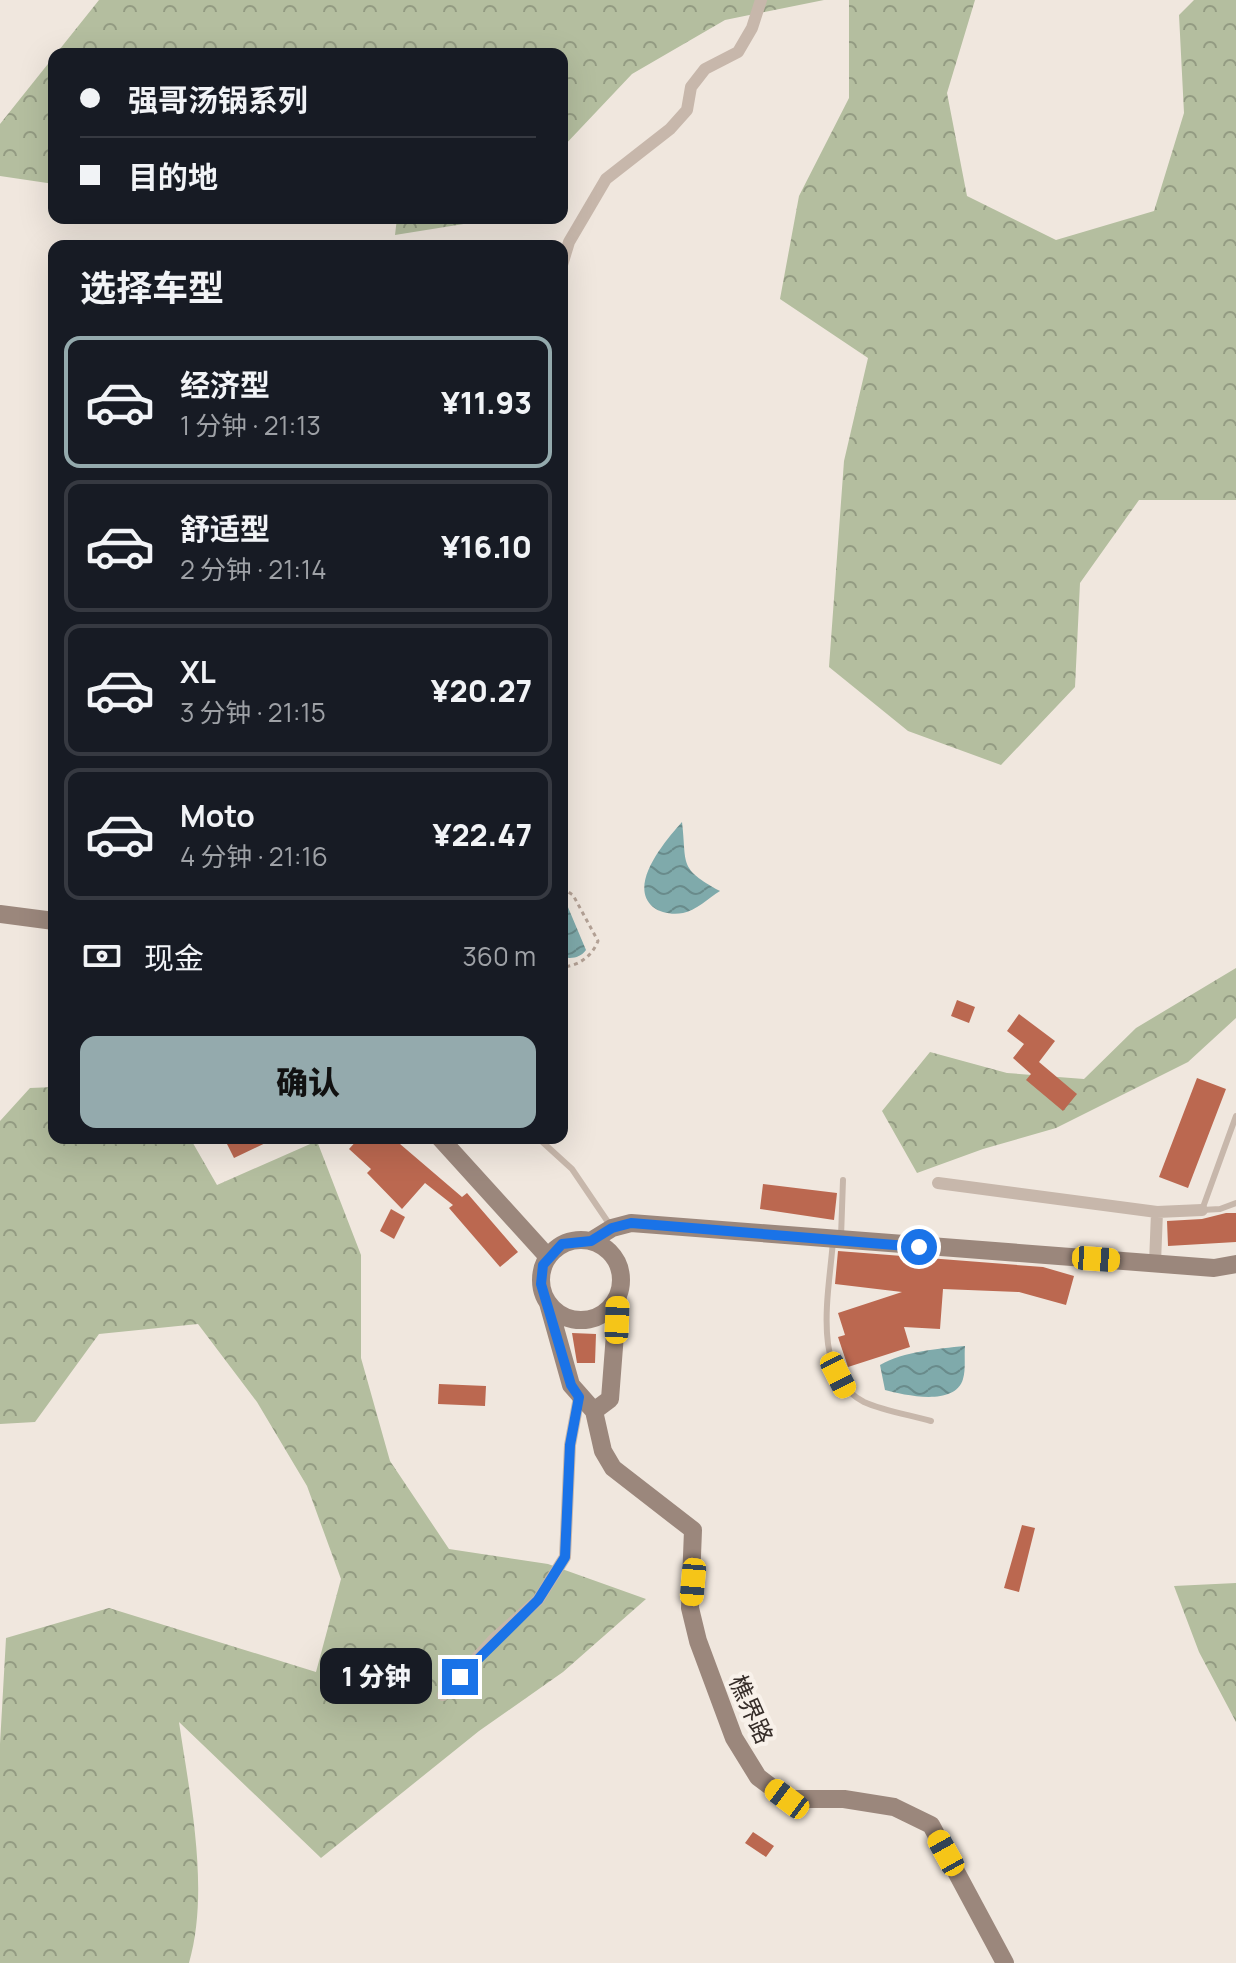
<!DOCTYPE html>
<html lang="zh">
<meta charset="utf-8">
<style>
:root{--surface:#171b24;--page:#242831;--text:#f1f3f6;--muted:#9ea1a6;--line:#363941;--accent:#94aaad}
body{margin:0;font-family:Manrope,"Noto Sans SC",sans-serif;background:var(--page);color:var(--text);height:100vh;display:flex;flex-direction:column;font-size:30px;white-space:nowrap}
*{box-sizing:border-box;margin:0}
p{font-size:26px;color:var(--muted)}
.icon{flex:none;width:44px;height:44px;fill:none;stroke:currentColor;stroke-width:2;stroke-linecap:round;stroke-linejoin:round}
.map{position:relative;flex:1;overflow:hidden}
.drawer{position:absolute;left:48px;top:240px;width:520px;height:904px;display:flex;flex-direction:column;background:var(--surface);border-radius:16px;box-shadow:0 8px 32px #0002}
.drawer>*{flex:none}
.guide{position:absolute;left:48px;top:48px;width:520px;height:176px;border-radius:16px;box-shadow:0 8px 32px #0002;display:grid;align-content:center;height:176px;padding:0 32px;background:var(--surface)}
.end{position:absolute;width:36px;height:36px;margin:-18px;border:10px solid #1a73e8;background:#fff;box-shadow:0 0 0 4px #fff}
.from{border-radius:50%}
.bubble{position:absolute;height:56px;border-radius:16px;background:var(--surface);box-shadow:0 8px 32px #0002;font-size:26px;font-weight:800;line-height:56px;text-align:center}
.car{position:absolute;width:24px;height:48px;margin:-24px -12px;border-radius:10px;box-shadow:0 0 6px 2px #0007;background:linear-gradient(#f5c518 24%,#345 0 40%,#f5c518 0 76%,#345 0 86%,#f5c518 0)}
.guide b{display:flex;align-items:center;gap:28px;height:76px;font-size:30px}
.guide b+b{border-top:2px solid var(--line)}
.guide i{width:20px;height:20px;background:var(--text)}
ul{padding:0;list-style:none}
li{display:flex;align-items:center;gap:24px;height:132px;margin:0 16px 12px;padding:0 16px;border:4px solid var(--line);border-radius:16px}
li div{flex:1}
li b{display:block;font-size:30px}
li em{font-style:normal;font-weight:800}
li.on{border-color:var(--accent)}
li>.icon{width:72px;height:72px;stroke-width:1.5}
h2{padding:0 32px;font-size:36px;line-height:96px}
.pay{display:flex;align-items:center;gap:20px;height:88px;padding:0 32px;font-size:30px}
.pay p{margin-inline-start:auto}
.button{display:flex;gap:16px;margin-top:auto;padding:16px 32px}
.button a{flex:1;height:92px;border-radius:16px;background:var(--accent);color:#111;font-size:32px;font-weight:800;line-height:92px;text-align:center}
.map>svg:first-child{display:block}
</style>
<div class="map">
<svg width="1236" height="1963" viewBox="0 0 1236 1963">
<defs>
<pattern id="forest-crowns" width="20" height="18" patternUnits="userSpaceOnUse" patternTransform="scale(2)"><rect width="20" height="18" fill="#b4be9f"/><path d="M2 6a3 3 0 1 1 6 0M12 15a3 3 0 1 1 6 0" fill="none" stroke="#939b82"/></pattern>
<pattern id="water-waves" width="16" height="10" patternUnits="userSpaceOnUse" patternTransform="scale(2)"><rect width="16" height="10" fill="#7faaab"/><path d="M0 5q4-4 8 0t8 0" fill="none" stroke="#698b8b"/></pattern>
</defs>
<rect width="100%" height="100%" fill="#f0e7de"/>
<path fill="url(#forest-crowns)" d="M99,0H824L725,20L632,74L562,148V54H359L355,49L340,54H54V184L0,176V124Z
M849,0H975L947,93L967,196L1056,240L1154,211L1184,113L1179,15L1194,0H1236V500H1139L1080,583L1075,687L1001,765L908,731L829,667L844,461L868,358L780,299L799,196L849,98Z
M397,218H501L395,235Z
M1236,968V1018L1188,1062L1056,1128L983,1149L917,1173L882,1111L930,1052L1007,1073L1084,1079L1136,1028Z
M54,1087V1138H190L217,1185L317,1141L361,1255V1358L390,1461L449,1549L548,1564L646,1599L563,1672L479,1731L321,1858L179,1722C190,1797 210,1890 189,1963H0V1744L6,1638L109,1608L316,1672L341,1579L307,1486L257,1402L198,1324L99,1334L35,1422L0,1424V1121L30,1088Z
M1236,1583V1722L1199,1652L1174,1586Z"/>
<path fill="url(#water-waves)" d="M682,822C687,865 678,868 720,891C709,898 695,911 683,913C673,915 660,913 653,907C627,885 666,840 682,822Z
M562,893L586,950C580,958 572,959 562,957Z
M965,1346C964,1356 966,1369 963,1379C955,1407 904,1395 885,1390L880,1365C905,1351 936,1349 965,1346Z"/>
<path fill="#bb6850" d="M957,1000L975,1007L969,1023L951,1016Z
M1019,1014L1055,1041L1039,1062L1077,1094L1063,1111L1026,1080L1031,1074L1013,1058L1024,1044L1007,1031Z
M1197,1078L1226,1089L1188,1188L1159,1177Z
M224,1138H276L234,1158Z
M359,1138H393L462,1197L467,1193L518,1252L500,1267L449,1208L453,1205L425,1183L402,1209L367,1173L371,1169L349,1149Z
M763,1184L837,1193L834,1220L760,1209Z
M391,1209L405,1217L394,1239L380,1231Z
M1226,1213H1236V1242L1168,1246L1167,1221L1202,1219Z
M838,1251L1043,1267L1074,1276L1066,1305L1019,1292L943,1289L940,1329L904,1327L910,1347L848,1367L838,1337L845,1335L838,1313L902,1292L835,1284Z
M572,1333L596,1334L595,1363H577Z
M439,1384L486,1386L485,1406L438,1404Z
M1022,1525L1035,1528L1019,1592L1004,1588Z
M753,1832L774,1846L766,1857L745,1843Z"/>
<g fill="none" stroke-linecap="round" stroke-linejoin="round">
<path stroke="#b3a195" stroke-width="3" stroke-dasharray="4 4" stroke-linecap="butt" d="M562,888L573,895L598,941C592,956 579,966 562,967"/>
<path stroke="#c7b7ab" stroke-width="6" d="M1236,1116L1202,1210L1220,1209L1236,1203
M538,1138L572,1169L610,1225
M841,1237L843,1180
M833,1240C830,1289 809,1374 864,1402C884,1411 910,1415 931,1421"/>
<path stroke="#c7b7ab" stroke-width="12" d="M562,265L569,242L606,179L670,129L687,110L691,87L705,69L738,52L752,28L761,0
M938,1183L1157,1212L1202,1210
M1155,1263L1157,1212
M443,1695L494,1639L538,1600L565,1557L570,1445L579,1397"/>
<path stroke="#9b877c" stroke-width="18" d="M0,914L54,921
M440,1138L548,1257
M541 1280a40 40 0 1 1 80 0a40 40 0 1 1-80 0Z
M591,1241L612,1228L631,1223L1214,1268L1236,1264
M548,1303L571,1385L594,1411
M594,1411L603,1451L613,1468L693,1530L690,1608L698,1641L734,1738L758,1777L787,1799H844L894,1807L931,1825L1005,1963
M594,1411L610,1399L618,1295"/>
</g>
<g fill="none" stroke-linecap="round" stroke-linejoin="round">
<path stroke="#1a73e8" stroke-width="10" d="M460,1677L538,1600L565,1557L570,1445L579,1397L571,1385L541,1284L543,1265L562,1244L591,1241L612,1228L631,1223L919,1247"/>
</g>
<g text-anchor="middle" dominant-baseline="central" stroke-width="8" stroke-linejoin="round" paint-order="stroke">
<g font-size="24" fill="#362d29" stroke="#f8f1ea">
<text transform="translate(752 1709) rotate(66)">樵界路</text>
</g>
</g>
</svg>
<i class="end from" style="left:919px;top:1247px"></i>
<i class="end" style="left:460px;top:1677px"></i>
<div class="bubble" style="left:320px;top:1648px;width:112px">1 分钟</div>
<i class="car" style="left:1096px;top:1259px;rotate:94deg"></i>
<i class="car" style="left:617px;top:1320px;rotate:2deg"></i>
<i class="car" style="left:838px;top:1375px;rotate:153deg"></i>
<i class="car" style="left:693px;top:1582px;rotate:185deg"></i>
<i class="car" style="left:787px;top:1799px;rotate:307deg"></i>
<i class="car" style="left:946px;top:1853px;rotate:331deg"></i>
<div class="guide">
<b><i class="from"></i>强哥汤锅系列</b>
<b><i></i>目的地</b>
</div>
<section class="drawer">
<h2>选择车型</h2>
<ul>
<li class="on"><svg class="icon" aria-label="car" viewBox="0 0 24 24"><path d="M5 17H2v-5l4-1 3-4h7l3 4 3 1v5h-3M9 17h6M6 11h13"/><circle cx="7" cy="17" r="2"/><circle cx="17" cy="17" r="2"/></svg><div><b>经济型</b><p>1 分钟 · 21:13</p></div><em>¥11.93</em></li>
<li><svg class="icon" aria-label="car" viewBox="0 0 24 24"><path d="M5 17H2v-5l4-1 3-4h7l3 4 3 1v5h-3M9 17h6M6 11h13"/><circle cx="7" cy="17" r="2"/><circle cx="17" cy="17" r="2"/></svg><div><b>舒适型</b><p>2 分钟 · 21:14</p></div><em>¥16.10</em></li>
<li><svg class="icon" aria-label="car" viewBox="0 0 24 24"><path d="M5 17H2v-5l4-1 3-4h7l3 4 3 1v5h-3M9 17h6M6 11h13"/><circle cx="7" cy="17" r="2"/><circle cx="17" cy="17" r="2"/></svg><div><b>XL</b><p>3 分钟 · 21:15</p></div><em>¥20.27</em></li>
<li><svg class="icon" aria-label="car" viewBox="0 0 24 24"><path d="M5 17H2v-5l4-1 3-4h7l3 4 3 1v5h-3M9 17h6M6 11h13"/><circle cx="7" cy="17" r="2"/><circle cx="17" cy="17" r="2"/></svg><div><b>Moto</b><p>4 分钟 · 21:16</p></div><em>¥22.47</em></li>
</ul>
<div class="pay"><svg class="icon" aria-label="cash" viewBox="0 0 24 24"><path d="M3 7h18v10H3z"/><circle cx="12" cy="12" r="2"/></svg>现金<p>360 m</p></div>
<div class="button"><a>确认</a></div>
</section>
</div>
